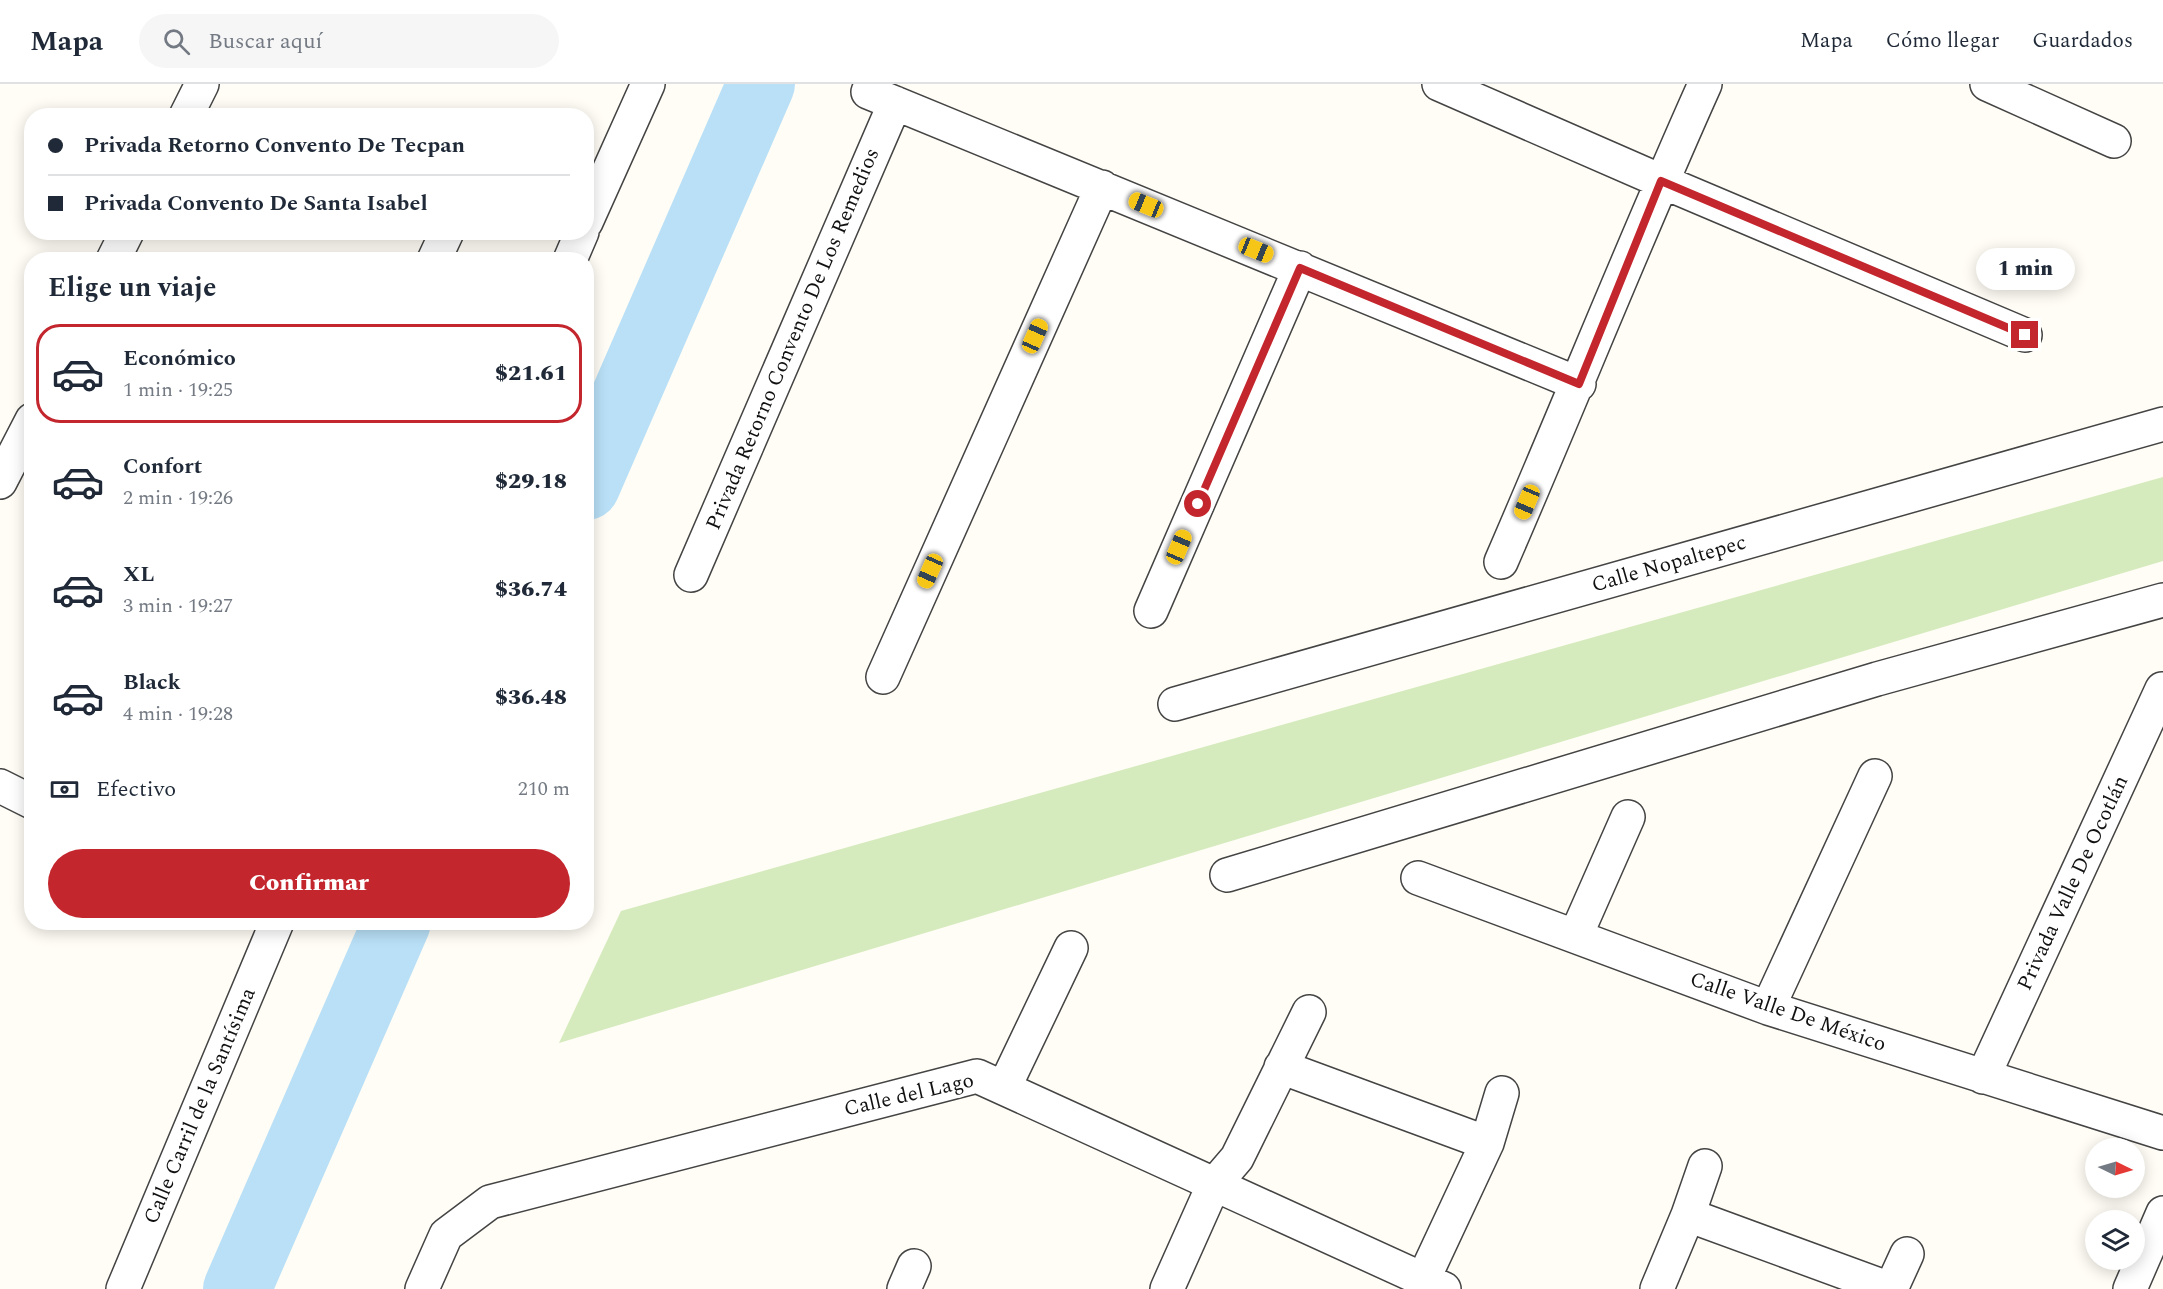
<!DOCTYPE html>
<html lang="es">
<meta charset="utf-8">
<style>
:root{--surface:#fff;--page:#f6f6f7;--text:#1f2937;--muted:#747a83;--line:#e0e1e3;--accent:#c4262e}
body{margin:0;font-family:Spectral,serif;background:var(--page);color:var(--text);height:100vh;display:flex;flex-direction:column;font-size:22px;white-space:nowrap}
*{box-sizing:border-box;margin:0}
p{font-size:20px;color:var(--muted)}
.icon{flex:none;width:33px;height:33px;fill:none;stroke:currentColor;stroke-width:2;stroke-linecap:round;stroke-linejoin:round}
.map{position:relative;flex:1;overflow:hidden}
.details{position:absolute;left:24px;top:168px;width:570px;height:678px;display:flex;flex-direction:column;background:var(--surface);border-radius:24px;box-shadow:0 3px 15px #0003}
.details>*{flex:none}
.guide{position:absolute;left:24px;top:24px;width:570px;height:132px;border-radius:24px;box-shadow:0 3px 15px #0003;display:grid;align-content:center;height:132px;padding:0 24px;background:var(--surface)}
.needle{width:39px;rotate:95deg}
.buttons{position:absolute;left:2085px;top:1054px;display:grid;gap:12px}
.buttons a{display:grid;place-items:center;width:60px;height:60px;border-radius:50%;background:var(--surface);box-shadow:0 3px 15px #0003;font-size:30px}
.end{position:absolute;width:27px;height:27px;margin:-14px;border:8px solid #c4262e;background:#fff;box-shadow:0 0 0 3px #fff}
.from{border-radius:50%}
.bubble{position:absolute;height:42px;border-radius:21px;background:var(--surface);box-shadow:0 3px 15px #0003;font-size:20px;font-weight:800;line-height:42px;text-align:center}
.car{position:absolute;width:18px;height:36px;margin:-18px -9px;border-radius:8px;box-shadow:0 0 4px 2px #0007;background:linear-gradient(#f5c518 24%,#345 0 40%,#f5c518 0 76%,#345 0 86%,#f5c518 0)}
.guide b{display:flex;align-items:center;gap:21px;height:57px;font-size:22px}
.guide b+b{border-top:2px solid var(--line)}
.guide i{width:15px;height:15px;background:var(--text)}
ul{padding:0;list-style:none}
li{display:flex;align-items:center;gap:18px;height:99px;margin:0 12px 9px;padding:0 12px;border:3px solid transparent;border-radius:24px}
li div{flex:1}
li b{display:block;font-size:22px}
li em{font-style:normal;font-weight:800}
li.current{border-color:var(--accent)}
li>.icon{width:54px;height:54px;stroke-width:1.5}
h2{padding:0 24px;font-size:27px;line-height:72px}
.pay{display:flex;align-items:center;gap:15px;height:66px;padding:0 24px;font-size:22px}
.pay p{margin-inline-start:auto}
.primary-button{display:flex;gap:12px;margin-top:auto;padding:12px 24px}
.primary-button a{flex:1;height:69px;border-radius:36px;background:var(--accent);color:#fff;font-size:24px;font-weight:800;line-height:69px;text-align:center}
header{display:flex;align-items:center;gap:36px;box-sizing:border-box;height:84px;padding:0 30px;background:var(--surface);border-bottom:2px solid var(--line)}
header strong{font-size:28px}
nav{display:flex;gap:33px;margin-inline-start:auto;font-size:21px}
.search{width:420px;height:54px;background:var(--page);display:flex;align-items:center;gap:15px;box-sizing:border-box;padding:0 21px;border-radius:33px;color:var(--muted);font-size:22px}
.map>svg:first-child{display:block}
</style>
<header>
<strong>Mapa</strong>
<div class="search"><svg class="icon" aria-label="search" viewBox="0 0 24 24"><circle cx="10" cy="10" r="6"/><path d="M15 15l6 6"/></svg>Buscar aquí</div>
<nav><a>Mapa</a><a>Cómo llegar</a><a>Guardados</a></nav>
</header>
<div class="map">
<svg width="2163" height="1205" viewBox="0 0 2163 1205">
<rect width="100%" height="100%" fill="#fffdf5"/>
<path fill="#d5ebbd" d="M2163,393V477L559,959L621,827Z"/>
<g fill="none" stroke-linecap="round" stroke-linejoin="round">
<path stroke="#b9e0f7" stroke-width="68" d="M586,402L761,0
M237,1205L397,838"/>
<g stroke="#444" stroke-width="36">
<path id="minor" d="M1439,0L1661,97L2025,251
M1987,0L2114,57
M868,8L1579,300
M186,32L202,0
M586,138L648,0
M113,176L127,148
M434,176L447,148
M570,176L582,148
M0,398L32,336
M1501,478C1570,319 1634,158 1705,0
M691,491L895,19
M1151,527L1300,184
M883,593L1102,103
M1175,620L2163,340
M0,702L32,718
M1227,791L1877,595L2163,516
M1418,794L1768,924L2163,1049
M1576,851L1628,733
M1768,924L1875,692
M1281,983L1487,1059
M1983,993L2162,605
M1004,1004L1071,864
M1688,1131L1890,1205
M1423,1196L1487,1059L1502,1009
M123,1205L277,838
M422,1205L446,1151L490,1118L977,992L1444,1205
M904,1205L914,1182
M1167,1205L1213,1102L1237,1074L1309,928
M1657,1205L1688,1131L1705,1082
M1891,1205L1907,1170"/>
</g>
<g stroke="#444" stroke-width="36">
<path id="tertiary" d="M2130,1205L2163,1129"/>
</g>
<use href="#minor" stroke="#fff" stroke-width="33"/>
<use href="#tertiary" stroke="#fff" stroke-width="33"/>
</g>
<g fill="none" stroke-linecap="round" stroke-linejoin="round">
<path stroke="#c4262e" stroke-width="8" d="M1198,420L1300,184L1579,300L1661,97L2025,251"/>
</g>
<g text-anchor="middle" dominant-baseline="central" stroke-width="6" stroke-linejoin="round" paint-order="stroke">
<g font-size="21" fill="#111" stroke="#fff">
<text transform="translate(793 255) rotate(-67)">Privada Retorno Convento De Los Remedios</text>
<text transform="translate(1669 480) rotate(-16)">Calle Nopaltepec</text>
<text transform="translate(2073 799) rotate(-65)">Privada Valle De Ocotlán</text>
<text transform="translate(1788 928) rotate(19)">Calle Valle De México</text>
<text transform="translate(909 1011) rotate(-13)">Calle del Lago</text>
<text transform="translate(200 1022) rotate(-67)">Calle Carril de la Santísima</text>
</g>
</g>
</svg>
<div class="buttons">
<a><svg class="needle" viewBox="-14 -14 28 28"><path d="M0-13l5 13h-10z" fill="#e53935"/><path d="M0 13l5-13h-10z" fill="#747a83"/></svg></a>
<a><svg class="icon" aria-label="layers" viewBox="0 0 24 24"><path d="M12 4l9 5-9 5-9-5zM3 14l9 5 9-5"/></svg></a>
</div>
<i class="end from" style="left:1198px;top:420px"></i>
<i class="end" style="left:2025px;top:251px"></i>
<div class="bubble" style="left:1976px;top:164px;width:99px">1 min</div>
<i class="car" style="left:1146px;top:121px;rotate:292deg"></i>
<i class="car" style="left:1256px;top:166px;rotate:112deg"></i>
<i class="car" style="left:1035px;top:252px;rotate:24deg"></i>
<i class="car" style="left:1527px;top:418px;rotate:203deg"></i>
<i class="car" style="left:1179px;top:463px;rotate:23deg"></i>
<i class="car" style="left:930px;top:487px;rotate:204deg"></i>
<div class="guide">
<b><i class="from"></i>Privada Retorno Convento De Tecpan</b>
<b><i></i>Privada Convento De Santa Isabel</b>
</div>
<section class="details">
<h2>Elige un viaje</h2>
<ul>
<li class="current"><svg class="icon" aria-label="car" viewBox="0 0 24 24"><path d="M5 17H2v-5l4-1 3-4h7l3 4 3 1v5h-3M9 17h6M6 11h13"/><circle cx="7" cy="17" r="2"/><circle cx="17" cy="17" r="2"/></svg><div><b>Económico</b><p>1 min · 19:25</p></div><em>$21.61</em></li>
<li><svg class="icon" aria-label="car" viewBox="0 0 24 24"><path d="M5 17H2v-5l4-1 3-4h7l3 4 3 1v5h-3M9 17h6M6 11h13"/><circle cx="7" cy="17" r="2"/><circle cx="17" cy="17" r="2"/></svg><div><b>Confort</b><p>2 min · 19:26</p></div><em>$29.18</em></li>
<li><svg class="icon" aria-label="car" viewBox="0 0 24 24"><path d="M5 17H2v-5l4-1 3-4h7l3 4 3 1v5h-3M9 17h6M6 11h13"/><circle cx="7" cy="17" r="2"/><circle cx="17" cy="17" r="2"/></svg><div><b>XL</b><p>3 min · 19:27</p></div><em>$36.74</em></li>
<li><svg class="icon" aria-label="car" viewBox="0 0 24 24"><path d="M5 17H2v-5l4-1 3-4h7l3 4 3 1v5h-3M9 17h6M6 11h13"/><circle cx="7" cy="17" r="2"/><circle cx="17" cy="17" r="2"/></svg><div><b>Black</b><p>4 min · 19:28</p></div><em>$36.48</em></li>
</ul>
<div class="pay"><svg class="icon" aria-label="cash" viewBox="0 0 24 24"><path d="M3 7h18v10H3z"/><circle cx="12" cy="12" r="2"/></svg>Efectivo<p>210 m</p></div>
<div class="primary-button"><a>Confirmar</a></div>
</section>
</div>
